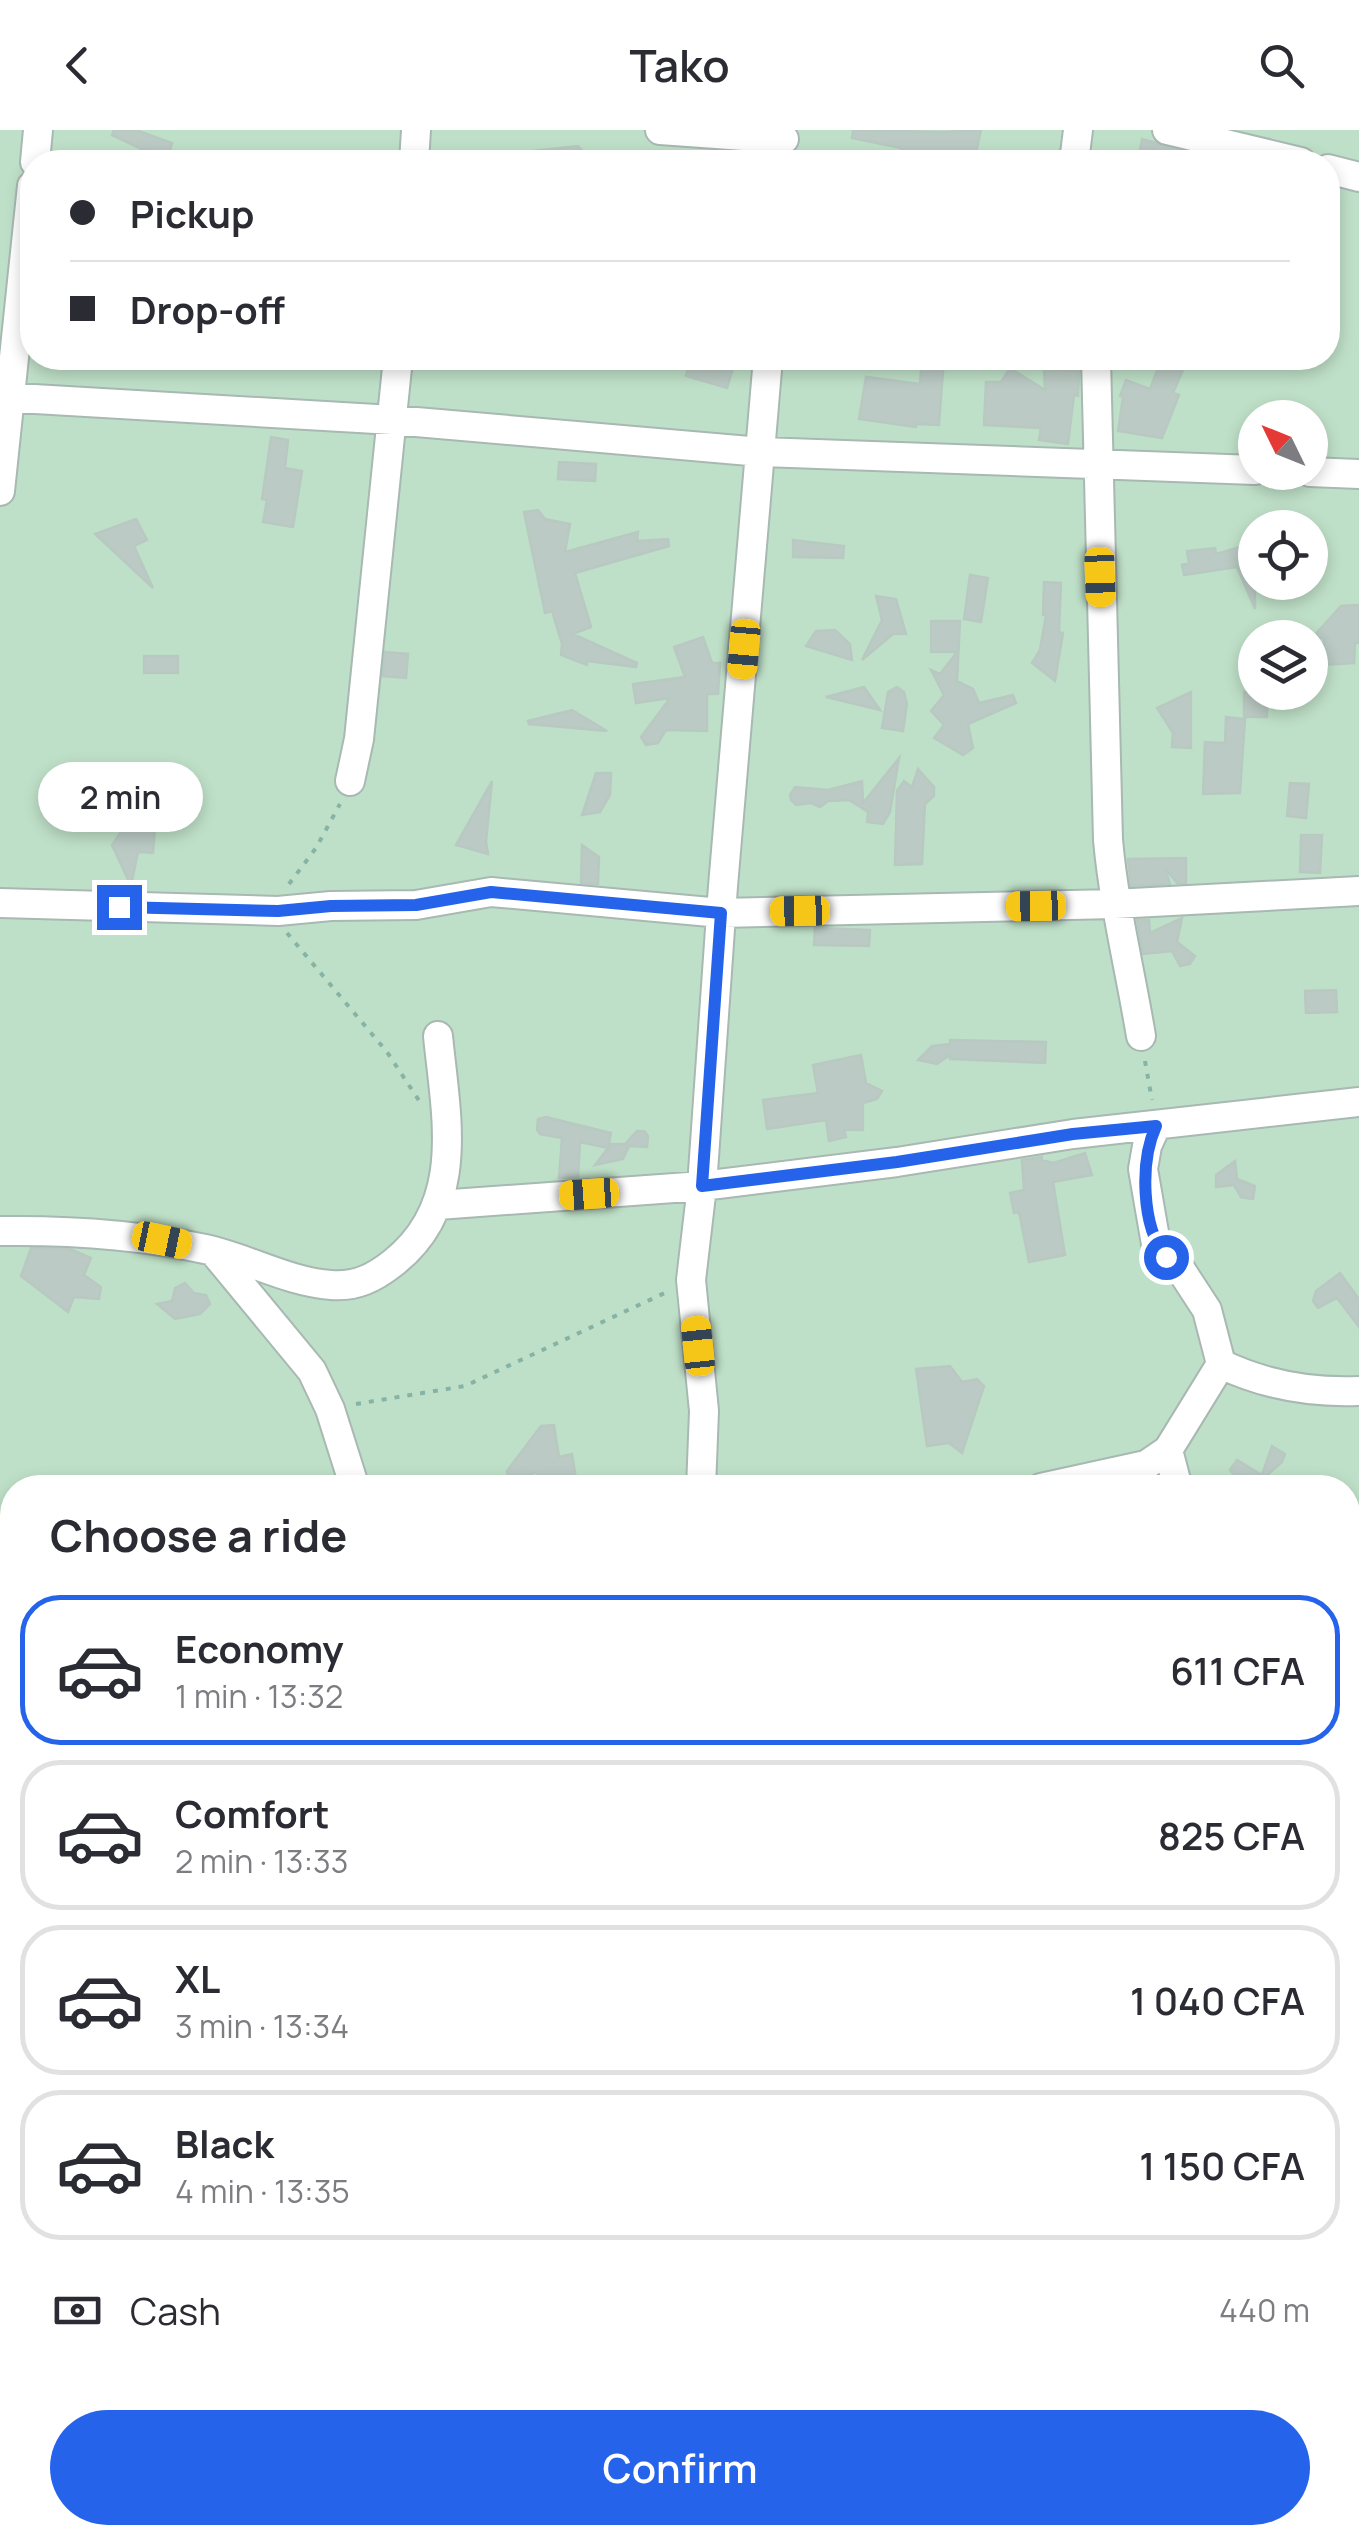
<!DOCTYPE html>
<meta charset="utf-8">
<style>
:root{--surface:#fff;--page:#f7f7f7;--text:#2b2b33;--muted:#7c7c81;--line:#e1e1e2;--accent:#2563eb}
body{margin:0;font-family:Manrope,sans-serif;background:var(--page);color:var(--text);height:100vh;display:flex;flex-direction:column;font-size:38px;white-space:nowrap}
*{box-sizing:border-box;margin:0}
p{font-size:32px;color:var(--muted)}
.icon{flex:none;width:55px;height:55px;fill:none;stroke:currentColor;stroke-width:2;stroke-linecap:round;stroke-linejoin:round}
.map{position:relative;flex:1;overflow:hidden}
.side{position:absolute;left:0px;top:1345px;width:1360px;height:1070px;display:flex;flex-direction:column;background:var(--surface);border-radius:40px 40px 0 0;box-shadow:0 5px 15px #0003}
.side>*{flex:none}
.top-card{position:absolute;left:20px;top:20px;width:1320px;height:220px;border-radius:40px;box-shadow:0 5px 15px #0003;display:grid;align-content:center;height:220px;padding:0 50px;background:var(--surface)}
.needle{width:65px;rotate:313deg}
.controls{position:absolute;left:1238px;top:270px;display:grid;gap:20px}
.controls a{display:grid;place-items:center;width:90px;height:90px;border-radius:50%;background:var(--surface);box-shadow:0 5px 15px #0003;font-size:50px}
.end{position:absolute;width:45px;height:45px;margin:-22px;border:12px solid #2563eb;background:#fff;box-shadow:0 0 0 5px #fff}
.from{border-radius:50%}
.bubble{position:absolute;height:70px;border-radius:35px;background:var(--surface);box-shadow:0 5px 15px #0003;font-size:32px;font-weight:600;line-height:70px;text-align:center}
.car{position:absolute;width:30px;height:60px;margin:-30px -15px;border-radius:12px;box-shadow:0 0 8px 2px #0007;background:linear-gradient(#f5c518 24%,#345 0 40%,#f5c518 0 76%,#345 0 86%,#f5c518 0)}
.top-card b{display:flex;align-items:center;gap:35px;height:95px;font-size:38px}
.top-card b+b{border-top:2px solid var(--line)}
.top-card i{width:25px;height:25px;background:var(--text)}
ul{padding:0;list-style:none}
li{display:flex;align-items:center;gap:30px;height:150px;margin:0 20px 15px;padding:0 30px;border:5px solid var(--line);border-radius:40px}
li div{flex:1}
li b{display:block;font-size:38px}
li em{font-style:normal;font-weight:600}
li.on{border-color:var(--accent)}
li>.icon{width:90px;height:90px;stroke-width:1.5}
h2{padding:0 50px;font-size:45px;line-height:120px}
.pay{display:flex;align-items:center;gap:25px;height:110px;padding:0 50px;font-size:38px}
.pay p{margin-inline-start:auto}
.action{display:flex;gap:20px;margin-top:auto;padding:20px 50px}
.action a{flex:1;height:115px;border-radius:60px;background:var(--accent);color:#fff;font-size:40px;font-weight:600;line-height:115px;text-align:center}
header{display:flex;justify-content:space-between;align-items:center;height:130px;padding:0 50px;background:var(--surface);font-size:45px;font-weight:600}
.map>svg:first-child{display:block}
</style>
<header><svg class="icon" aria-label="back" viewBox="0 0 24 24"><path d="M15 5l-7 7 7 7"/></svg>Tako<svg class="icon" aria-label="search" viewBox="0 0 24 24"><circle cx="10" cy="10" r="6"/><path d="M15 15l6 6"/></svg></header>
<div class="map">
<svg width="1359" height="2415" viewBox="0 0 1359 2415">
<rect width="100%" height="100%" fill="#e6efeb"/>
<path fill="#bfe0c8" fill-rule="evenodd" d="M0,0H1359V2415H0ZM32,32H1328V228H32ZM1255,288H1310V342H1255ZM1255,398H1310V452H1255ZM1255,508H1310V562H1255ZM12,1358H1348V2402H12Z"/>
<path fill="#bbcac4" stroke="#b8c9c2" stroke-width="2.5" d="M114,0H136L172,13L167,31L112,5Z
M853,0L942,2L981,0L974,32H900L901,18L852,8Z
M1142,9L1214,29L1213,32H1138Z
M578,16L592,32H533L532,21Z
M691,228H736L727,258L686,246Z
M922,228H944L939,295L916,294V297L859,289L866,247L920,254Z
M1162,228H1188L1173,263L1179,265L1162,308L1118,301L1123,267L1120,266L1126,250L1150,259Z
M1010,238L1045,260L1044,239L1079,241L1078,266L1074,265L1068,314L1039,310L1041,298L984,295L986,252H1001Z
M271,307L288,310L285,338L302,341L293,397L263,392L267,370L262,369Z
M559,332L596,334L595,351L558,349Z
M538,380L545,389L570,394L565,422L638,402L637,411L668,409L669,416L575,443L591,497L573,504L637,533L636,537L587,531V535L561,525L562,514L552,481L545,483L524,382Z
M136,389L147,410L134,416L153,458L95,404Z
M793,410L844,416L843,428L793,427Z
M1250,414L1255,431V479L1237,437L1184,445L1182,435L1189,433L1187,421L1215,418L1216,424Z
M970,445L988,448L981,492L964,489Z
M1044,452L1061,453L1059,502L1063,503L1055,551L1032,533L1040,520L1046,485H1043Z
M876,466L896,469L906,504H893L862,530L882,490Z
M1359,475V513H1355L1354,533L1322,535L1324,508H1312L1341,476Z
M931,491H960L957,551L973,559L979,573L1013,565L1016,573L968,594L973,618L963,625L934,608L944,595L931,581L944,565L931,540L940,544L957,522H931Z
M835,500L850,514L852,530L806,516L816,501Z
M703,507L712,533H720L718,564H707V601L666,600L658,613L646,615L641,607L670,568L636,573L633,554L685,547L674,517Z
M385,522L408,524L406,548L383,546Z
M144,526H178V543H144Z
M864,557L880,580L826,567Z
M897,557L904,562L907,574L903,601L882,598L888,562Z
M1191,562V618L1172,617L1173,603L1157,578Z
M1244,562H1267V587H1244Z
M572,580L607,601L529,594L528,591Z
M1226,587L1245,589L1240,663L1203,664L1205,612L1225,613Z
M899,628L890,682L883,694L867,692L868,682L849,670L828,671L820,677L811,673L796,675L791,670L790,665L795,657L828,660L862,651L863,673Z
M918,639L934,657V666L925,674L922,734L895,735L897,661L904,651L912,657Z
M596,643H611L610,665L600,682L582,685Z
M492,651L486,712L488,724L456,715Z
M1290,653L1309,654L1306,688L1287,686Z
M125,696L155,698L153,723L138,722L131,756L112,715Z
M1301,705H1322L1320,743L1300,742Z
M582,715L599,727L598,754L581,753Z
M1186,728V753H1177L1165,738L1170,754L1131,756L1128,729Z
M1182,788L1177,812L1195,826L1190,834L1180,836L1172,821L1143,824L1137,790H1149L1150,803Z
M815,798L870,800L869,816L814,815Z
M1336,860L1337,882L1306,883L1305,861Z
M950,910L1046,912L1045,933L950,929V925L937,934L918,930L932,916L950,914Z
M861,925L866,953L882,961L877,969L863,973V1000H844L846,1007L829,1011L826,990L767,999L763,970L818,963L813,935Z
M546,987L611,1003L608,1018L580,1012L578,1047L559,1048L562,1008L540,1004L537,1000L538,989Z
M637,1001H644L648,1006L647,1017L629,1016L623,1029L595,1035L611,1014H625Z
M1085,1023L1092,1045L1053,1052L1065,1125L1029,1132L1019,1082L1014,1083L1010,1063L1024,1060L1022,1030L1042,1027V1030L1053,1033Z
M1235,1031L1237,1049L1255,1056L1253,1069L1241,1067L1234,1055L1216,1057V1045Z
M31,1118L70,1119L91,1128L84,1145L101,1157L99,1169L74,1167L68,1182L21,1146Z
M1340,1143L1359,1169V1197L1337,1168L1318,1178L1313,1171L1316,1161Z
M185,1153L194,1163L206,1165L210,1174L200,1184L175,1189L157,1174L172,1171L175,1158Z
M950,1236L962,1252L977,1249L984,1256L962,1323L949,1313L927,1316L916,1239Z
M554,1295L559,1327L572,1324L577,1356L548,1353L535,1342L517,1354L509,1352L507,1341L541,1296Z
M1272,1316L1285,1324L1282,1332L1265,1347L1272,1353L1237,1349L1230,1340L1237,1330L1262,1345Z"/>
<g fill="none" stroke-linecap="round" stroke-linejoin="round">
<g stroke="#a8b8b2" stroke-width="32">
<path id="minor" d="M660,0L784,9
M1167,0L1301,32
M35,32L38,0
M414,32L416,0
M1074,32L1078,0
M1328,39L1359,47
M1096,228L1108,710C1114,776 1130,840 1141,906
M0,267L393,290L761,322L1255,340
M1310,342L1359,344
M0,361L32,56
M350,651L359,609L398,228
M0,773L278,781L331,776L416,775L491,762L721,783L1114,774L1359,761
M438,1075L702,1056L897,1032L1073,1004L1359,972
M0,1101C71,1100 136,1104 205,1119C247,1128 288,1152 331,1155C356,1157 374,1148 393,1133C467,1075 446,987 438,906
M213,1121L312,1241L330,1279L355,1358
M1221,1234C1265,1255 1310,1263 1359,1261
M1168,1320L1178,1358
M701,1358L704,1281L691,1150L702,1056L723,756L768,228
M1041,1358L1146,1335L1168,1320L1221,1234L1207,1180L1179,1137L1156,1114L1143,1039L1147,1016L1156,996
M0,1504H12
M1348,1580L1359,1572
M0,1832L12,1851
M1348,1876L1359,1879
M0,2022L12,2015
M1348,2053L1359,2049
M0,2117L12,2119
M670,2402L679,2415
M925,2402L932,2415
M273,2415V2402
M868,2415L884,2402
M1085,2415L1089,2402"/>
</g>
<path stroke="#86b3a5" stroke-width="4" stroke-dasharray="5 8" stroke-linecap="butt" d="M289,754L316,718L340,674
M287,803L387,922L420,972
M1145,931L1152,970
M356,1274L465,1256L669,1161
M0,2214L12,2225
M0,2318L12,2280
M1348,2346L1352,2381V2415"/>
<use href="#minor" stroke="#fff" stroke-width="28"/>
</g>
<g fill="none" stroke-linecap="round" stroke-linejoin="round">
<path stroke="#2563eb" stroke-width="12" d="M119,777L278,781L331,776L416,775L491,762L721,783L702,1056L897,1032L1073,1004L1156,996C1140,1031 1141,1096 1166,1127"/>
</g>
</svg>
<div class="controls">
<a><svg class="needle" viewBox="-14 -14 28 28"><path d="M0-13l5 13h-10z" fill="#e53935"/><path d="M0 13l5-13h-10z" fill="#7c7c81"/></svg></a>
<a><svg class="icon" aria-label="locate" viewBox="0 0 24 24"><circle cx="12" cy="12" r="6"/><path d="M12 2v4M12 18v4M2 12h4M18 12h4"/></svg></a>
<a><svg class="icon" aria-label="layers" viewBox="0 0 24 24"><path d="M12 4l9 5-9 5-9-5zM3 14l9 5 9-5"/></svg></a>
</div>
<i class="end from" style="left:1166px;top:1127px"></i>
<i class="end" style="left:119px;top:777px"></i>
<div class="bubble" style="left:38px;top:632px;width:165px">2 min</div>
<i class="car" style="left:1100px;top:447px;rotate:178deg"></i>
<i class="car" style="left:744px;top:519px;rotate:185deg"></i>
<i class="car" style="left:1036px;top:776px;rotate:269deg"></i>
<i class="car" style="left:800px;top:781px;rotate:269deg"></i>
<i class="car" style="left:589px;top:1064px;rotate:266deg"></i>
<i class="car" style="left:162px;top:1110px;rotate:102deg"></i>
<i class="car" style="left:698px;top:1216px;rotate:354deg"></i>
<div class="top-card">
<b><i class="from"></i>Pickup</b>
<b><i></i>Drop-off</b>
</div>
<section class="side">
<h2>Choose a ride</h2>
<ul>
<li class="on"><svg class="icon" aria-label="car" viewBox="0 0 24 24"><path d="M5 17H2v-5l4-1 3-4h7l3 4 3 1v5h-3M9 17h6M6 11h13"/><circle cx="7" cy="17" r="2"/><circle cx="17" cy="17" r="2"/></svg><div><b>Economy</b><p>1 min · 13:32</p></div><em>611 CFA</em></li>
<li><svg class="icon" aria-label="car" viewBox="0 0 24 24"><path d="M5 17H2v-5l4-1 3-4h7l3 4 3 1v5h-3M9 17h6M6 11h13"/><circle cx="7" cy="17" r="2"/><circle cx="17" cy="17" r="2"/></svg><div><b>Comfort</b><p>2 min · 13:33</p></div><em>825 CFA</em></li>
<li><svg class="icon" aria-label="car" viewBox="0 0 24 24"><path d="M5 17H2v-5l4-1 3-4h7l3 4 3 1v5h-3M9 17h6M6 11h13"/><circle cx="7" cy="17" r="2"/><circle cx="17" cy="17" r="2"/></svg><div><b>XL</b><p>3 min · 13:34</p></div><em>1 040 CFA</em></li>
<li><svg class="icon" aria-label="car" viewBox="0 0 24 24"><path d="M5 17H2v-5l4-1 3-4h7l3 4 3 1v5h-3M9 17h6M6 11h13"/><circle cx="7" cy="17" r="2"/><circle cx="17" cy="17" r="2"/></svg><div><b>Black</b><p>4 min · 13:35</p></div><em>1 150 CFA</em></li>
</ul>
<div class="pay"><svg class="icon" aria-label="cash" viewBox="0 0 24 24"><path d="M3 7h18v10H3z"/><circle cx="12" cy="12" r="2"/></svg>Cash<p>440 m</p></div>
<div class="action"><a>Confirm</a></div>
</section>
</div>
